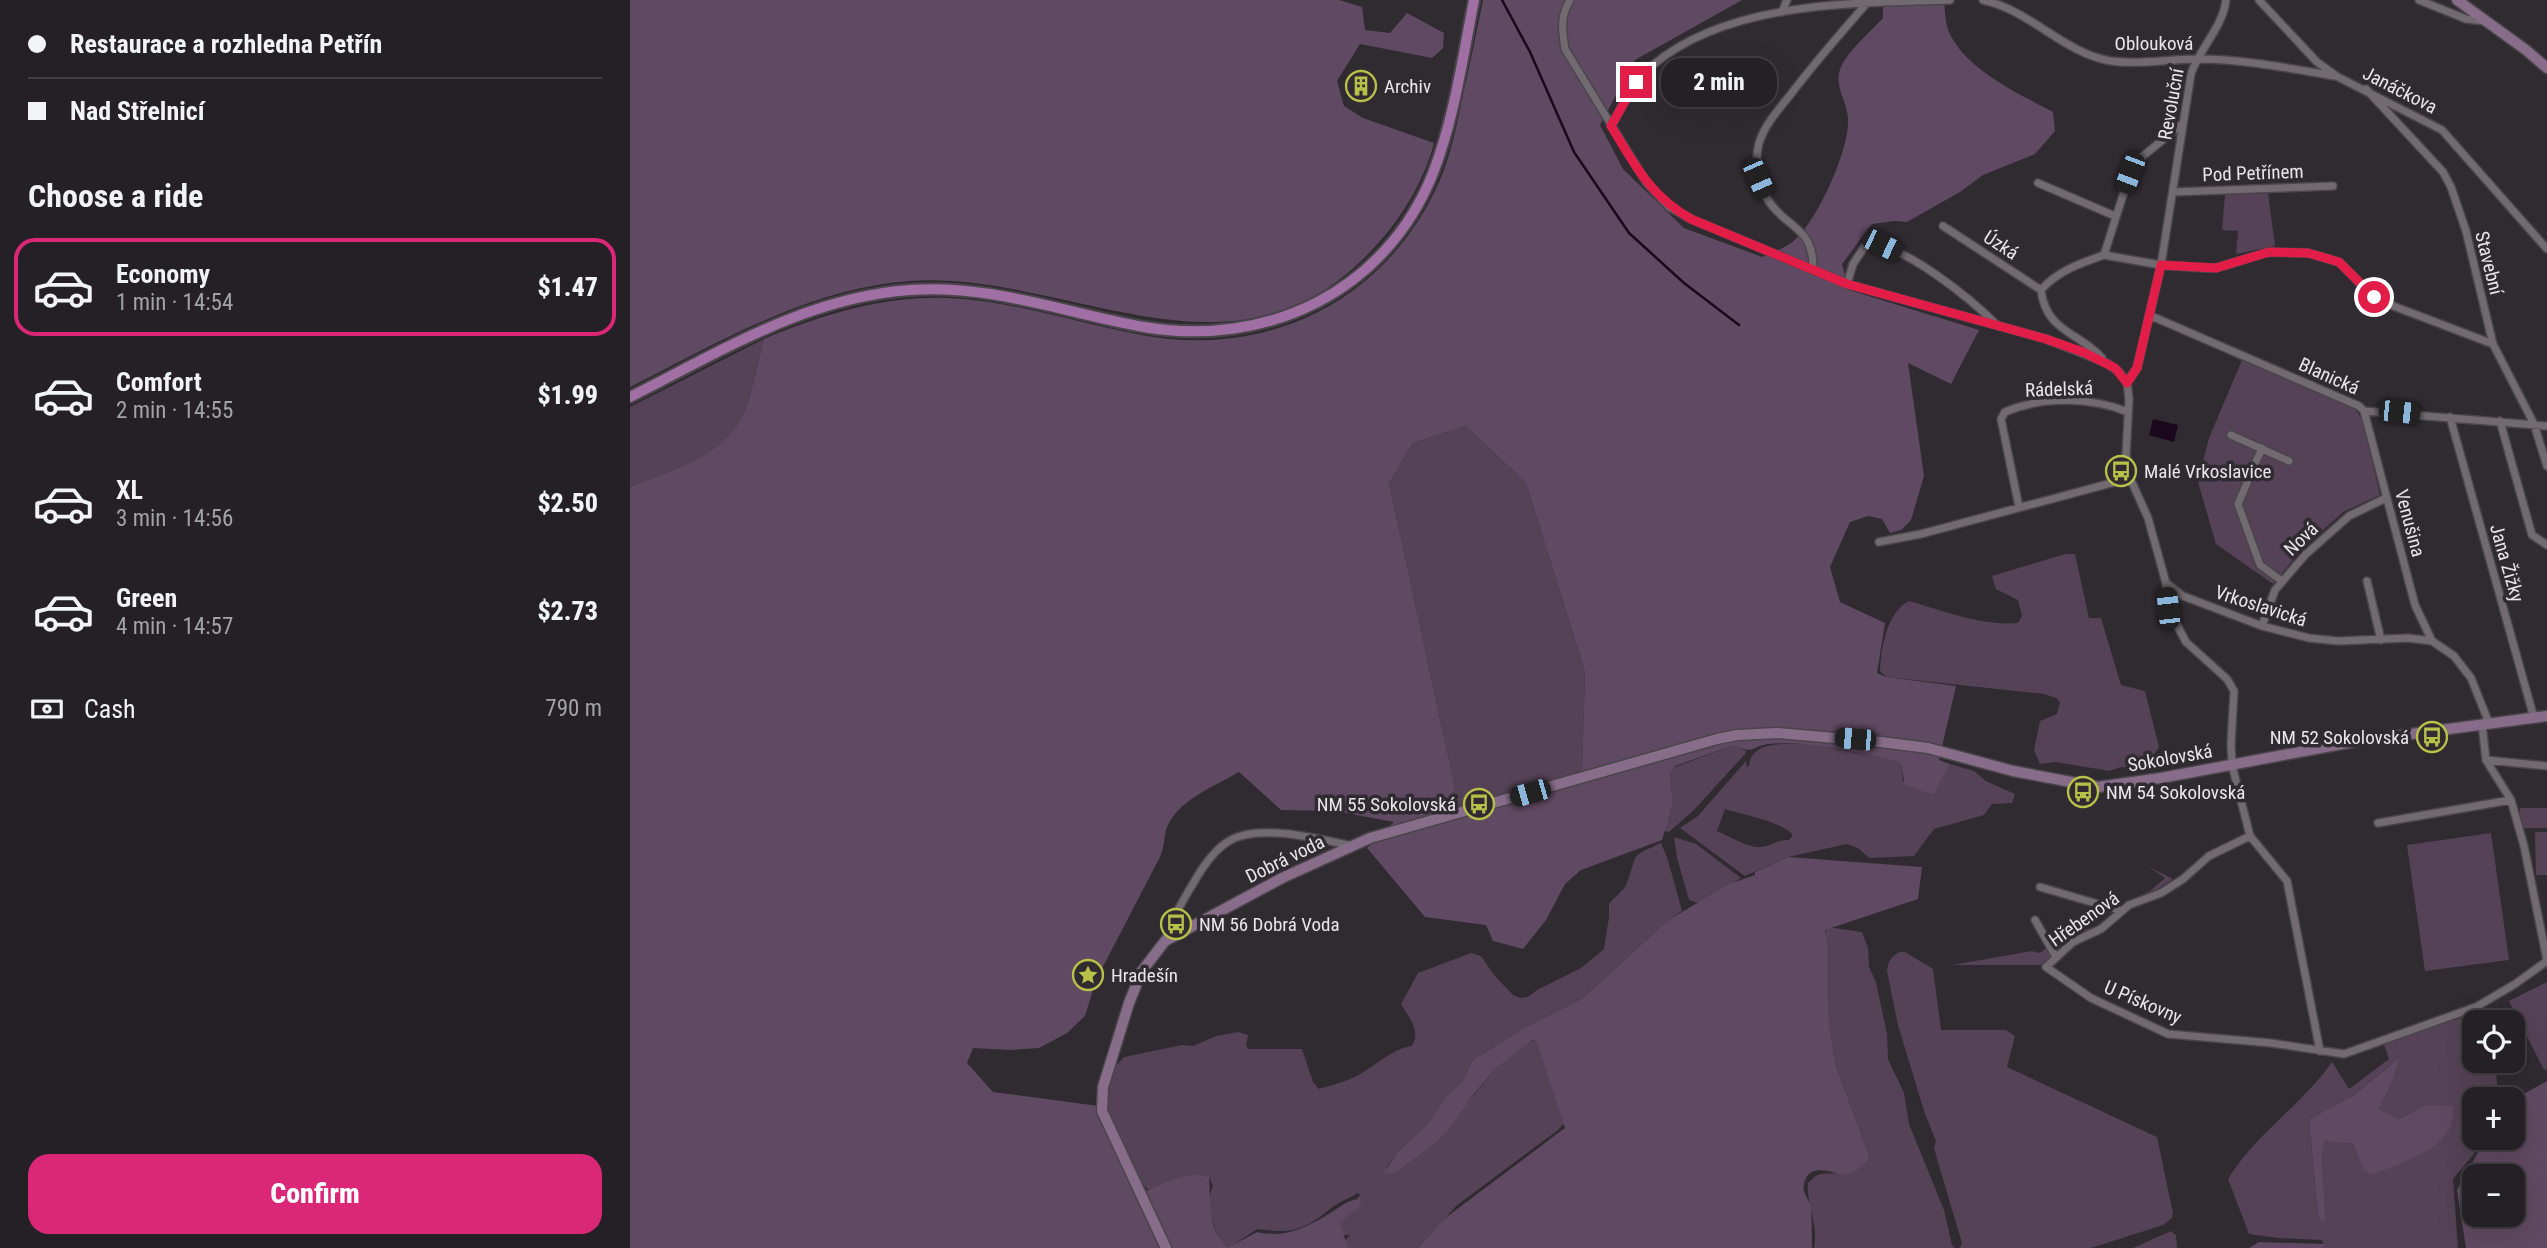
<!DOCTYPE html>
<meta charset="utf-8">
<style>
:root{--surface:#242025;--page:#302d32;--text:#f1f3f6;--muted:#a3a3a7;--line:#413e42;--accent:#db2777}
body{margin:0;font-family:"Roboto Condensed",sans-serif;background:var(--page);color:var(--text);height:100vh;display:flex;flex-direction:column;font-size:26px;white-space:nowrap}
*{box-sizing:border-box;margin:0}
p{font-size:23px;color:var(--muted)}
.icon{flex:none;width:38px;height:38px;fill:none;stroke:currentColor;stroke-width:2;stroke-linecap:round;stroke-linejoin:round}
.map{position:relative;flex:1;overflow:hidden}
.panel{display:flex;flex-direction:column;background:var(--surface);width:630px}
.panel>*{flex:none}
.top-card{display:grid;align-content:center;height:154px;padding:0 28px;background:var(--surface)}
.tools{position:absolute;left:1832px;top:1010px;display:grid;gap:14px}
.tools a{display:grid;place-items:center;width:63px;height:63px;border-radius:14px;background:var(--surface);box-shadow:0 7px 28px #0002,0 0 0 2px var(--line);font-size:35px}
.end{position:absolute;width:32px;height:32px;margin:-16px;border:9px solid #e11d48;background:#fff;box-shadow:0 0 0 4px #fff}
.from{border-radius:50%}
.bubble{position:absolute;height:49px;border-radius:21px;background:var(--surface);box-shadow:0 7px 28px #0002,0 0 0 2px var(--line);font-size:23px;font-weight:800;line-height:49px;text-align:center}
.car{position:absolute;width:21px;height:42px;margin:-21px -10px;border-radius:9px;box-shadow:0 0 5px 2px #0007;background:linear-gradient(#222 24%,#8ab4d8 0 40%,#222 0 76%,#8ab4d8 0 86%,#222 0)}
.top-card b{display:flex;align-items:center;gap:24px;height:66px;font-size:26px}
.top-card b+b{border-top:2px solid var(--line)}
.top-card i{width:18px;height:18px;background:var(--text)}
ul{padding:0;list-style:none}
li{display:flex;align-items:center;gap:21px;height:98px;margin:0 14px 10px;padding:0 14px;border:4px solid transparent;border-radius:21px}
li div{flex:1}
li b{display:block;font-size:26px}
li em{font-style:normal;font-weight:800}
li.current{border-color:var(--accent)}
li>.icon{width:63px;height:63px;stroke-width:1.5}
h2{padding:0 28px;font-size:32px;line-height:84px}
.pay{display:flex;align-items:center;gap:18px;height:77px;padding:0 28px;font-size:26px}
.pay p{margin-inline-start:auto}
.primary-button{display:flex;gap:14px;margin-top:auto;padding:14px 28px}
.primary-button a{flex:1;height:80px;border-radius:21px;background:var(--accent);color:#fff;font-size:28px;font-weight:800;line-height:80px;text-align:center}
main{display:flex;flex:1;min-height:0}
.map>svg:first-child{display:block}
</style>
<main>
<section class="panel">
<div class="top-card">
<b><i class="from"></i>Restaurace a rozhledna Petřín</b>
<b><i></i>Nad Střelnicí</b>
</div>
<h2>Choose a ride</h2>
<ul>
<li class="current"><svg class="icon" aria-label="car" viewBox="0 0 24 24"><path d="M5 17H2v-5l4-1 3-4h7l3 4 3 1v5h-3M9 17h6M6 11h13"/><circle cx="7" cy="17" r="2"/><circle cx="17" cy="17" r="2"/></svg><div><b>Economy</b><p>1 min · 14:54</p></div><em>$1.47</em></li>
<li><svg class="icon" aria-label="car" viewBox="0 0 24 24"><path d="M5 17H2v-5l4-1 3-4h7l3 4 3 1v5h-3M9 17h6M6 11h13"/><circle cx="7" cy="17" r="2"/><circle cx="17" cy="17" r="2"/></svg><div><b>Comfort</b><p>2 min · 14:55</p></div><em>$1.99</em></li>
<li><svg class="icon" aria-label="car" viewBox="0 0 24 24"><path d="M5 17H2v-5l4-1 3-4h7l3 4 3 1v5h-3M9 17h6M6 11h13"/><circle cx="7" cy="17" r="2"/><circle cx="17" cy="17" r="2"/></svg><div><b>XL</b><p>3 min · 14:56</p></div><em>$2.50</em></li>
<li><svg class="icon" aria-label="car" viewBox="0 0 24 24"><path d="M5 17H2v-5l4-1 3-4h7l3 4 3 1v5h-3M9 17h6M6 11h13"/><circle cx="7" cy="17" r="2"/><circle cx="17" cy="17" r="2"/></svg><div><b>Green</b><p>4 min · 14:57</p></div><em>$2.73</em></li>
</ul>
<div class="pay"><svg class="icon" aria-label="cash" viewBox="0 0 24 24"><path d="M3 7h18v10H3z"/><circle cx="12" cy="12" r="2"/></svg>Cash<p>790 m</p></div>
<div class="primary-button"><a>Confirm</a></div>
</section>
<div class="map">
<svg width="1917" height="1248" viewBox="0 0 1917 1248">
<rect width="100%" height="100%" fill="#302a31"/>
<path fill="#554256" fill-rule="evenodd" d="M1638,193L1645,246L1606,254L1608,231L1592,230L1595,195Z
M134,339C128,361 122,397 112,417C90,458 40,470 0,487V407Z
M1612,360L1725,409L1732,419L1750,495L1713,512L1672,549L1643,584L1586,544L1568,482L1579,438Z
M836,426L896,483L955,672L952,771L815,811L825,788L759,483L783,443Z
M1435,554H1445L1459,618H1471L1491,685L1515,691L1529,747L1514,769L1491,767L1480,771L1425,762L1410,764L1404,750L1410,721L1427,714L1430,702L1426,698L1414,694L1256,677L1250,671C1251,648 1257,612 1279,601C1314,611 1351,626 1388,623L1392,616L1388,600L1366,589L1362,576Z
M1182,744L1268,761L1271,764L1273,781L1302,795L1320,764L1344,771L1356,781L1385,794L1382,803L1362,804L1354,815L1304,829L1284,856L1239,858L1228,848L1217,844L1158,857L1115,876L1050,828L1068,816L1116,761L1117,767L1119,766C1121,738 1161,745 1182,744ZM1095,809C1113,815 1151,821 1163,835L1159,840C1145,840 1142,846 1131,847C1118,848 1099,836 1087,831Z
M1104,745L1116,751L1115,754L1064,810L1039,832L1034,831L1043,803L1040,774L1045,767Z
M1890,808H1917V828H1890Z
M1905,832H1917V875H1906Z
M1861,833L1879,960L1795,971L1777,845Z
M1044,837L1066,844L1111,878L1068,903L1059,900L1047,858Z
M1031,843L1038,860L1052,911L1037,921L953,998L894,1028L843,1060L832,1082L816,1096L799,1122L766,1154L757,1167L765,1173L800,1148L866,1068L889,1049L906,1039L934,1123L928,1130L826,1206L788,1248H717L715,1241L720,1235H711L707,1225L730,1195L728,1193C720,1198 711,1201 704,1206C674,1230 666,1234 627,1229L600,1247L590,1241C583,1224 575,1203 583,1186L579,1177L519,1190L511,1183L476,1107L483,1069L494,1057L552,1045L563,1046L586,1036L608,1032L618,1035L616,1046L619,1049H672L683,1082L689,1089C701,1085 715,1082 727,1076C745,1066 761,1049 782,1046C791,1030 779,1018 771,1004L788,973L841,953L851,956L864,975L883,995L890,998L898,997L907,990L951,968L974,949L979,917V904C984,897 994,891 997,883C1009,852 998,858 1031,843Z
M1519,867L1543,879L1480,920L1440,941L1415,965H1322L1402,951L1409,953L1414,950L1422,938L1466,927L1499,902L1520,891L1535,878Z
M1197,927L1232,932L1238,948L1239,967L1246,982L1257,1034L1258,1059L1274,1093L1279,1124L1314,1210L1322,1245L1325,1248H1184C1189,1225 1176,1205 1178,1183C1190,1170 1191,1175 1206,1173C1216,1172 1229,1163 1240,1158L1206,1066L1199,1024L1198,949L1195,934Z
M1270,952H1275L1303,969L1311,1030H1376L1385,1036L1377,1067L1527,1137L1543,1213L1542,1218L1533,1225L1461,1248H1330L1332,1243L1307,1159L1304,1147L1306,1141L1294,1111L1268,1025L1257,971C1258,962 1261,956 1270,952Z
M1917,982V1069L1914,1070L1879,1001Z
M1848,1013L1851,1022H1844V1060L1865,1061L1868,1095L1867,1099H1844V1138H1851L1843,1155L1823,1179L1828,1248H1695L1692,1240L1648,1238L1619,1234L1598,1179C1625,1134 1672,1105 1702,1062L1719,1089L1759,1059L1753,1041ZM1760,1065L1762,1083L1749,1109L1769,1119L1793,1106H1824L1733,1170L1723,1144L1695,1141L1692,1155L1694,1223L1687,1207L1679,1121L1724,1095Z
M1541,1231L1546,1235L1547,1248H1503Z"/>
<path fill="#604962" fill-rule="evenodd" d="M0,0H709L732,7L735,30L760,33L777,13L814,33L813,48L802,58L730,44L707,81L714,106L733,118L804,143C792,188 764,230 730,262C595,391 433,270 279,281C177,289 90,342 0,387Z
M853,0H1112L1005,60L970,125L993,169L1054,228L1132,257C1141,253 1153,249 1161,243C1186,225 1217,154 1218,124C1220,103 1202,87 1211,67C1218,51 1241,31 1253,18V2L1314,0C1315,10 1315,23 1319,32C1335,69 1389,94 1423,112L1425,131L1405,154L1353,175L1330,192L1277,222L1264,221L1242,224L1212,264L1219,290L1349,330L1321,384L1278,363L1294,476L1281,520L1271,530L1260,533L1252,519L1238,516L1220,522L1200,567L1210,602L1255,623L1247,673L1256,677L1326,686L1309,760L1320,764L1303,795L1275,785L1271,764L1267,761C1225,753 1182,740 1139,744C1122,745 1125,756 1104,745L1045,766L1040,774L1043,803L1032,840L951,870L935,884L916,920L893,949L863,941L856,925L795,917L737,848L764,822L705,811L651,810L609,772C584,787 546,800 536,830C534,839 534,848 530,857L466,980L455,1016L437,1033L409,1048L379,1050L343,1048L337,1063L363,1092L476,1107L511,1183L517,1191C535,1182 560,1170 579,1177C581,1200 577,1234 599,1247L627,1232C657,1239 680,1226 705,1210C713,1205 720,1199 730,1199L731,1205L710,1223L718,1248H0V487C40,470 90,458 112,417C122,397 128,361 134,339C194,314 253,296 318,298C384,301 446,323 511,335C638,359 757,301 810,180C820,156 826,130 831,104C839,69 846,35 853,0ZM836,426L896,483L955,672L952,771L816,811L825,788L759,483L783,443Z
M1158,857L1292,867L1288,899L1195,930L1198,949L1199,1024L1206,1066L1240,1158C1234,1165 1226,1172 1217,1174C1206,1176 1179,1159 1174,1184C1172,1192 1177,1197 1180,1204C1182,1206 1182,1241 1182,1248H788L814,1219L935,1128L906,1040H903L866,1068L843,1095L818,1131L800,1148L765,1173H754L766,1154L799,1122L816,1096L832,1082L843,1060L894,1028L953,998L1037,921L1099,884L1125,875V872Z
M1769,1058L1762,1083L1749,1109L1769,1119L1793,1106H1824C1823,1113 1823,1122 1820,1128C1807,1153 1769,1164 1743,1174L1733,1170L1723,1144L1695,1141L1692,1155L1695,1224L1690,1219L1687,1207L1679,1120L1724,1095Z
M1917,1081V1248H1836L1827,1190L1856,1138H1883V1100ZM1844,1176H1883V1214H1844Z
M1629,1242L1694,1244L1695,1248H1619Z"/>
<path fill="#1b081d" d="M1523,419L1548,425L1544,442L1519,435Z"/>
<g fill="none" stroke-linecap="round" stroke-linejoin="round">
<path stroke="#1b081d" stroke-width="2.5" d="M872,0L900,52L944,152L999,233L1054,283L1109,325"/>
<g stroke="#4a454b" stroke-width="10">
<path id="street" d="M940,0C930,17 932,30 935,49L1016,182L1039,207L1061,219L1217,284L1416,339L1477,363L1489,372L1497,382L1499,399L1496,456L1500,478L1518,518L1536,583L1553,596L1632,626L1679,638L1708,641L1778,638L1802,641L1824,656L1841,678L1859,723
M1353,0C1400,10 1433,53 1481,61C1510,65 1538,59 1566,59C1613,59 1658,68 1704,76
M1629,0L1687,62L1708,77L1812,130L1917,249
M1789,0L1836,19L1854,21
M1152,12L1157,0
M1736,89L1813,172L1821,187L1836,231L1863,344L1904,424L1917,466
M981,126C993,105 1003,81 1023,65C1099,1 1225,3 1320,0
M1408,183L1485,216
M1543,192L1703,186
M1313,226L1411,290
M1474,255L1531,265L1575,268H1586L1639,252L1678,253L1709,262L1744,297L1758,304L1863,344
M1474,255L1500,173L1513,156L1551,125
M1183,269C1184,226 1156,229 1138,200C1128,183 1124,162 1129,143C1135,124 1149,109 1161,94C1185,62 1211,33 1237,3
M1217,284L1223,264L1235,246C1267,237 1344,302 1367,325
M1519,315L1729,406L1734,411L1917,426
M1472,358C1449,332 1416,332 1411,290C1427,271 1451,263 1474,255
M1497,382L1507,368L1531,265L1561,74C1569,49 1593,27 1596,0
M1734,411L1785,605L1802,641
M1820,417L1904,718
M1870,421L1902,535L1917,545
M1601,435L1659,461
M1632,448L1608,504L1630,565L1652,581
M1389,507L1371,419L1375,412C1412,396 1461,397 1498,412
M1249,542L1291,534L1500,478
M1737,581L1751,640
M1536,583L1538,608L1556,642L1597,679L1604,691L1601,744L1602,765L1620,836L1657,881L1690,1051
M1632,626L1645,590L1675,555L1719,516L1756,498
M1852,724L1856,760L1917,766
M1856,760L1881,800L1894,846L1917,960
M1748,823L1881,800
M1620,836L1579,856L1553,879L1531,893L1499,905L1471,929L1443,942L1416,967L1461,998L1538,1034L1641,1043L1714,1054L1846,1007L1885,984L1917,961
M1410,887L1492,911
M1405,920L1426,957
M535,941C542,919 552,902 564,882C572,868 584,850 599,841C628,823 690,839 722,846"/>
</g>
<g stroke="#4a454b" stroke-width="13">
<path id="secondary" d="M1827,0L1896,50L1917,68
M536,1248L472,1111L473,1087L499,1003L512,971L535,941L652,878L740,838L1087,739L1107,735L1147,733L1251,742L1298,748L1383,771L1468,787L1531,778L1728,741L1917,716"/>
</g>
<g stroke="#4a454b" stroke-width="14">
<path id="primary" d="M0,397C90,352 177,297 280,290C361,284 435,313 514,327C636,348 756,292 803,173C824,120 833,56 844,0"/>
</g>
<use href="#street" stroke="#716a71" stroke-width="7"/>
<use href="#secondary" stroke="#886d8a" stroke-width="10"/>
<use href="#primary" stroke="#a070a4" stroke-width="10"/>
</g>
<g fill="none" stroke-linecap="round" stroke-linejoin="round">
<path stroke="#e11d48" stroke-width="9" d="M1006,82L981,126C1005,165 1020,196 1061,219L1217,284L1416,339L1453,352L1485,368L1497,383L1507,368L1531,265L1586,268L1639,252L1678,253L1709,262L1744,297"/>
</g>
<defs>
<g id="building-ring" transform="scale(1.575)"><circle r="9.5" fill="#302a31" stroke="#b7c148" stroke-width="1.5"/><path d="M-4-6H4V6H1V3H-1V6H-4ZM-2.5-4.3h1.7v1.8h-1.7ZM.8-4.3h1.7v1.8H.8ZM-2.5-1h1.7V.8h-1.7ZM.8-1h1.7V.8H.8Z" fill="#b7c148"/></g>
<g id="bus-ring" transform="scale(1.575)"><circle r="9.5" fill="#302a31" stroke="#b7c148" stroke-width="1.5"/><path d="M-5-6H5V4H4V6H2V4H-2V6H-4V4H-5ZM-3.5-4V0h7V-4ZM-3.5 1.2v1.5H-2V1.2ZM2 1.2v1.5H3.5V1.2Z" fill="#b7c148"/></g>
<g id="sight-ring" transform="scale(1.575)"><circle r="9.5" fill="#302a31" stroke="#b7c148" stroke-width="1.5"/><path d="M0-6L1.8-2.2L6-1.7L2.9 1.2L3.7 5.4L0 3.3L-3.7 5.4L-2.9 1.2L-6-1.7L-1.8-2.2Z" fill="#b7c148"/></g>
</defs>
<g fill-rule="evenodd">
<use href="#building-ring" x="731" y="86"/>
<use href="#bus-ring" x="1491" y="471"/>
<use href="#bus-ring" x="1802" y="737"/>
<use href="#bus-ring" x="1453" y="792"/>
<use href="#bus-ring" x="849" y="804"/>
<use href="#bus-ring" x="546" y="924"/>
<use href="#sight-ring" x="458" y="975"/>
</g>
<g text-anchor="middle" dominant-baseline="central" stroke-width="7" stroke-linejoin="round" paint-order="stroke">
<g font-size="19" fill="#eae5ea" stroke="#302a31">
<text x="1524" y="43">Oblouková</text>
<text transform="translate(1770 90) rotate(27)">Janáčkova</text>
<text transform="translate(1541 104) rotate(-80)">Revoluční</text>
<text transform="translate(1623 173) rotate(-2)">Pod Petřínem</text>
<text transform="translate(1371 245) rotate(33)">Úzká</text>
<text transform="translate(1859 263) rotate(76)">Stavební</text>
<text transform="translate(1699 376) rotate(24)">Blanická</text>
<text transform="translate(1429 389) rotate(-2)">Rádelská</text>
<text transform="translate(1780 523) rotate(75)">Venušina</text>
<text transform="translate(1671 539) rotate(-44)">Nová</text>
<text transform="translate(1877 563) rotate(74)">Jana Žižky</text>
<text transform="translate(1631 606) rotate(18)">Vrkoslavická</text>
<text transform="translate(1540 758) rotate(-10)">Sokolovská</text>
<text transform="translate(655 859) rotate(-26)">Dobrá voda</text>
<text transform="translate(1454 919) rotate(-35)">Hřebenová</text>
<text transform="translate(1513 1002) rotate(23)">U Pískovny</text>
</g>
<g font-size="19" fill="#eae5ea" stroke="#302a31" text-anchor="start">
<text x="754" y="86">Archiv</text>
<text x="1514" y="471">Malé Vrkoslavice</text>
<text x="1779" y="737" text-anchor="end">NM 52 Sokolovská</text>
<text x="1476" y="792">NM 54 Sokolovská</text>
<text x="826" y="804" text-anchor="end">NM 55 Sokolovská</text>
<text x="569" y="924">NM 56 Dobrá Voda</text>
<text x="481" y="975">Hradešín</text>
</g>
</g>
</svg>
<div class="tools">
<a><svg class="icon" aria-label="locate" viewBox="0 0 24 24"><circle cx="12" cy="12" r="6"/><path d="M12 2v4M12 18v4M2 12h4M18 12h4"/></svg></a>
<a>+</a>
<a>−</a>
</div>
<i class="end from" style="left:1744px;top:297px"></i>
<i class="end" style="left:1006px;top:82px"></i>
<div class="bubble" style="left:1031px;top:58px;width:116px">2 min</div>
<i class="car" style="left:1500px;top:173px;rotate:201deg"></i>
<i class="car" style="left:1128px;top:178px;rotate:156deg"></i>
<i class="car" style="left:1252px;top:245px;rotate:116deg"></i>
<i class="car" style="left:1769px;top:412px;rotate:96deg"></i>
<i class="car" style="left:1538px;top:608px;rotate:354deg"></i>
<i class="car" style="left:1225px;top:739px;rotate:275deg"></i>
<i class="car" style="left:900px;top:793px;rotate:254deg"></i>
</div>
</main>
